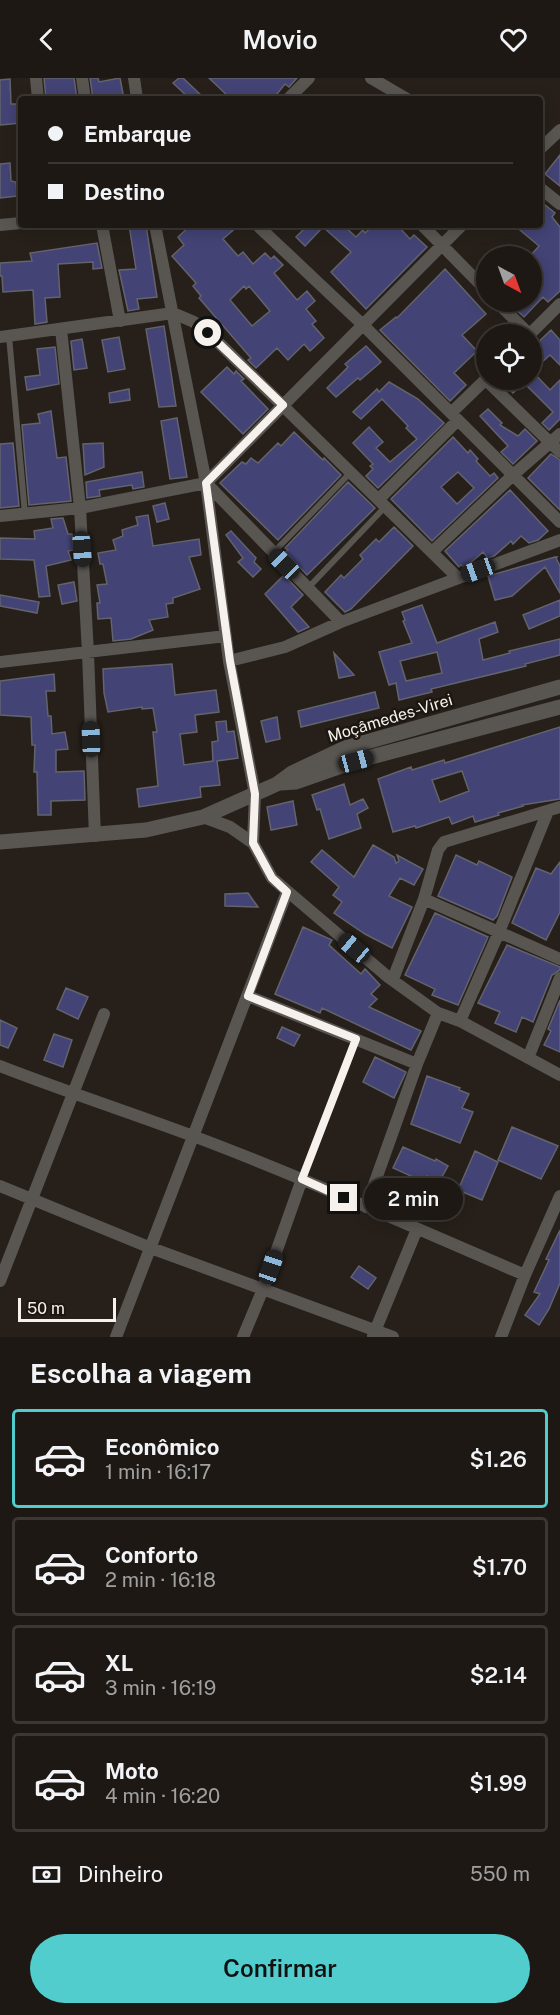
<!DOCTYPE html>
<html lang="pt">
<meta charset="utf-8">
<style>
:root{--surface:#1d1814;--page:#2a2522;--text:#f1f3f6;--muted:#a0a0a0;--line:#3b3734;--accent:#52cdce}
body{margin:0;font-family:"Public Sans",sans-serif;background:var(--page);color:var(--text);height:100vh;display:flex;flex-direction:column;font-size:22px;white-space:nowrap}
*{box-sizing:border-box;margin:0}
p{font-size:20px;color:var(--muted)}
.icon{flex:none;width:33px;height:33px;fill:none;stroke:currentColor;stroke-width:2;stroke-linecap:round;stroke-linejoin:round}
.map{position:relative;height:1259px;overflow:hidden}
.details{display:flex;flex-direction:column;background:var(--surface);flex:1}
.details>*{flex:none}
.guide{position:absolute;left:18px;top:18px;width:525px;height:132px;border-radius:6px;box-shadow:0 3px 15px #0003,0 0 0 2px var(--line);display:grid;align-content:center;height:132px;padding:0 30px;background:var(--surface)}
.needle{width:39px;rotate:139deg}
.controls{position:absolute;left:476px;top:168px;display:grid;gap:12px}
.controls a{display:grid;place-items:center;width:66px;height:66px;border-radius:50%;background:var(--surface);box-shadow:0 3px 15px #0003,0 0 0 2px var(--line);font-size:30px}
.scale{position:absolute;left:18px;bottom:15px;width:98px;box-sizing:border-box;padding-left:6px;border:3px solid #f6f1ed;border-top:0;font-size:16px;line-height:21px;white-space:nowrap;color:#f6f1ed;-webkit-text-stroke:4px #1d1711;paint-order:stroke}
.end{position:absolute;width:27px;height:27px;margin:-14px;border:8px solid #f6f1ed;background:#111;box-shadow:0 0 0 3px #111}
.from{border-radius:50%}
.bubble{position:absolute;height:42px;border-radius:21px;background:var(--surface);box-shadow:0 3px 15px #0003,0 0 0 2px var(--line);font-size:20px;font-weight:600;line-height:42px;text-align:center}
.car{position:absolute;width:18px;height:36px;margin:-18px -9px;border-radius:8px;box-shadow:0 0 4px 2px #0007;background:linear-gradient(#222 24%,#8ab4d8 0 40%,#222 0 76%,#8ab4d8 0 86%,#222 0)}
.guide b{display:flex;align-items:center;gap:21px;height:57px;font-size:22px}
.guide b+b{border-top:2px solid var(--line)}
.guide i{width:15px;height:15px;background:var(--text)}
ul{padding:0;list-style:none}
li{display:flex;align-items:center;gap:18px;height:99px;margin:0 12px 9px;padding:0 18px;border:3px solid var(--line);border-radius:6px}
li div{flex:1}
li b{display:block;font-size:22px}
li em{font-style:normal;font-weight:600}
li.selected{border-color:var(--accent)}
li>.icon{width:54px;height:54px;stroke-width:1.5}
h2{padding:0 30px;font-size:27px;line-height:72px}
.pay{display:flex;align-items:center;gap:15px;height:66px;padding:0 30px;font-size:22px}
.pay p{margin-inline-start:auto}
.cta{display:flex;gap:12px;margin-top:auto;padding:12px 30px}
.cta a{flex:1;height:69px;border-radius:36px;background:var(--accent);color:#111;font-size:24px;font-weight:600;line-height:69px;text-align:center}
header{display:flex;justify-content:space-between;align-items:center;height:78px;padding:0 30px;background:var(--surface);font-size:27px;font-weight:600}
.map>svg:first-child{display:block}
</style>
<header><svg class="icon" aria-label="back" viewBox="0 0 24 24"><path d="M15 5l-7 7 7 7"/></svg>Movio<svg class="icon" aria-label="heart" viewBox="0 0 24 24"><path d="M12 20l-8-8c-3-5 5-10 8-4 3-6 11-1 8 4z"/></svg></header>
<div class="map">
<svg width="560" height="1259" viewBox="0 0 560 1259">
<rect width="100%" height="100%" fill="#27201a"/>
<path fill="#434375" stroke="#62636c" stroke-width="1.5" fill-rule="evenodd" d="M44,0H74L77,21H46Z
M90,0H98L99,4L120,0L124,21H93Z
M179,0H183L205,21H190L173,5Z
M209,0H297L289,9L285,6L273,21H231Z
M10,1L11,26H21V45L0,47V2Z
M560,77V108L545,96Z
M10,85L11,103L16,104L17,118L0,120V86Z
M540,123L555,135L552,139L560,149V213L548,224L543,219L524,239L508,224H531V177L539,168L514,147H540Z
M129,147H146L157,219L137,221L139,231L128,233L119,192L136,191Z
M191,147H239L223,161L238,178L243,174L253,186L265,175L271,181L274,178L283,187L274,195L297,222L307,213L315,223L306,231L316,243L312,246L324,260L310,273L304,266L288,282L277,270L256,290L248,282L251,280L199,220L201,218L193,208L196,205L172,178L184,167L178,159ZM244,208L246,211L249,208L270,233L252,248L230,222Z
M308,147H343L356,159L363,152L365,155L373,147H397L410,161L414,157L427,169L366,231L331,194L351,174L323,149L305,168L296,159Z
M97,165L102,190L93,191V184L58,186L60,219L45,220L47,244L35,246L33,212L3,214L2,198H0V185L32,183L30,175Z
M445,191L486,236L462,257L477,273L454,295L466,307L450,323L380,252L396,239L397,240Z
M164,248L176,328L159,329L146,251Z
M551,252L560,262V287L550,277L532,293L550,312L560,302V341L549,352L542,345L553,334L524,305L513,315L501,302H531V271Z
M119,259L125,291L108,294L102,262Z
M82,261L87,290L74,292L71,263Z
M366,268L381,284L360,302L358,300L336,319L327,310L348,289L345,286Z
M55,269L59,306L27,312L25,299L40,297L37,271Z
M227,289L234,296L236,293L244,301L241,303L268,331L243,356L201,314Z
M389,304L418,321L444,345L378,410L366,398L373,391L370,388L373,386L353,365L369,349L383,364L376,370L390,384L417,361L406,350L408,348L382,321L361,341L353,334L377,311L379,314Z
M129,311L130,322L110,325L109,315Z
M488,331L502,345L500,347L518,358L525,351L537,363L513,386L501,374L508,368L480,338Z
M51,333L57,380L66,379L71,423L29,427L22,347L40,345L38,336Z
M177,340L187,399L170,401L161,343Z
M294,354L323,382L324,380L341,397L278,462L220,405L242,384L246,386L251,380L258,385L278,365L281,368Z
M453,359L468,375L470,372L478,381L476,383L490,398L494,395L498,400L432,463L391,421ZM458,394L474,410L457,426L441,409Z
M13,365L19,428L0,430V366Z
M103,365L104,389L85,397L83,366Z
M551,376L560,382V432L528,400Z
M142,394L144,409L133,411L132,407L99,412L100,418L87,420L86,404Z
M348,404L375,430L307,497L285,474L288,472L285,470Z
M510,412L548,453L538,462L529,465L521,458L513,466L511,463L494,478L488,480L483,474L467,488L464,489L461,487L459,489L445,473Z
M165,425L169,441L157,444L153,428Z
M148,437L153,468L199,461L201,477L189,479L200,511L173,520V525L166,526L168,539L149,542L153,552L131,561L113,563L111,540L98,541L97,525H100L97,507L107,506L103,486H100L98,475L116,472L113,462L123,458L122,452L138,447L136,439Z
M63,440L68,456H72L74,472L68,473L71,482L46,488L50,518L39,519L34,482L0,481V460L35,461L34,453L53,450L51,441Z
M394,449L413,468L351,531L345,534L325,514L341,497L344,500L363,481L360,477L376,461L379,464Z
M231,453L256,480L254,484L261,491L253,499L238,484L243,480L226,457Z
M555,479H557L556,480L560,488V515L545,489L512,518L495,522L488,498Z
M284,497L303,517L291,529L309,549L298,554L265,516Z
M74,504L77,523L62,526L58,507Z
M0,517L39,524L37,535L0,528Z
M560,522V538L529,551L523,537Z
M422,527L437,565L495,544L498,554L479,561L483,582L510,575L509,573L560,561V577L525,586L526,588L431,611L432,614L399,622L396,605L389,607L379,574L412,565L403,543L405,542L402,534ZM437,574L442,595L406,603L400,583Z
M334,575L354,597L339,600Z
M172,586L175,617L216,612L219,634L195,637L197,654L180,656L184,687L213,683L212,664L218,663L216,644L226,643L227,654L234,653L238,680L217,683L220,707L200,709L201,719L139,729L137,711L158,708L153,654H157L153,630L142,631V629L108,634L104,615L103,591Z
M54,596L55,613H46L48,638H51L52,656L65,654L68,671L56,672V694L84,693L85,722L51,723V737H38L37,694H34L35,667H32L31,639L0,637V603Z
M375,614L379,630L301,649L298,633Z
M277,639L280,661L266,664L261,643Z
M560,649V721L522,727L523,728L498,735L499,737L475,744L473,738L452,746L449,739L416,750L415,748L393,754L378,701L411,689L412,692L444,682L445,685ZM462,693L469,713L440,724L432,702Z
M344,706L350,727L363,721L368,730L357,736L361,750L329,761L320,731L317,732L312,717Z
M293,723L297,747L271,752L267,729Z
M373,767L394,779L396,785L399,783L397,777L423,791L414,807L400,800L389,818L412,829L392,870L365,856L334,835L342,824L333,817L339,809L311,784L322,772L354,799Z
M456,777L477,787L479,783L512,799L497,838L493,842L438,818Z
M560,784V834L546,862L512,845L536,790L551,796Z
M248,815L258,829L225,828V816Z
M435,835L488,859L458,927L432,917L435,911L405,897Z
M303,849L332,862L329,867L361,896L365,891L380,907L371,916L377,921L369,929L421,953L411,972L322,930L320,935L275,916Z
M507,867L560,889V892L552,897L533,944L522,939L516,954L495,945L500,934L478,925Z
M66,910L88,919L78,941L57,931Z
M560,922V974L544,967L551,953L548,951Z
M0,942L17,950L8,970L0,967Z
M282,949L300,957L294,968L277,960Z
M54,956L72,962L63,989L44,982Z
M375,979L406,994L394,1020L363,1004Z
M427,998L460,1010L459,1012L469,1016L462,1030L473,1034L460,1065L411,1046Z
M512,1049L558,1068L541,1101L498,1082Z
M403,1069L435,1083L436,1081L448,1088L439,1104L427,1098L424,1104L393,1090Z
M475,1073L498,1084L482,1122L458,1112Z
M560,1152V1205L549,1231L539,1247L525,1237L540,1216L534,1214L549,1182L546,1181Z
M359,1188L376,1200L368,1211L351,1199Z"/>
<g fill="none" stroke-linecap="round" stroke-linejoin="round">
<path stroke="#595652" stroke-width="6" d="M9,258L25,436
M273,475L351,394
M308,510L385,429
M302,1101L356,961"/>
<path stroke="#595652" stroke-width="12" d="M36,0L38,21
M82,0L85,21
M134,0L137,21
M371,0L407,21
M288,21L309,0
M540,71L560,52
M540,110L560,126
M0,147L21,145
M102,147L120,243
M155,147L206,405L229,583L255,716L253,765L230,749L203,739
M257,147L363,247L560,444
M422,147L486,212
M497,224L529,256
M61,251L80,430L88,575L95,758
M530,256L560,226
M0,259L173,235L194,244L221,267L457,499
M486,302L560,374
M451,335L486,301
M206,405L341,544
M379,421L458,342
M0,438L80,430L206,405L462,147
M432,474L513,397L560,356
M229,583L285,569L341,544L560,462
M0,584L226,558
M253,765L272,800L388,899L438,935L460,943L560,997
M424,821L560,881
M393,901L424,821L438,772L444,764L560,729
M248,918L417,986
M460,943L499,854L548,733
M528,980L560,900
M0,988C64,1013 129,1034 193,1058C305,1100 414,1150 525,1197
M0,1108L151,1170L393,1259
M366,1129L417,986L438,935
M0,1203L104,936
M373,1258L417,1151
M116,1259L287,814
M243,1259L263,1211L302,1101
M501,1259L525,1197L560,1118"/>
<path stroke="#595652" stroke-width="15" d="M280,705L296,704L356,683L560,629
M0,764L146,752L203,739L277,706L292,695L345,670L560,609"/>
</g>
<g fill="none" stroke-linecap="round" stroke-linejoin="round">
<path stroke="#f6f1ed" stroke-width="8" d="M208,255L283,327L206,405L230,583L255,716L253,765L272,800L287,814L248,918L356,961L302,1101L344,1120"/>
</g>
<g text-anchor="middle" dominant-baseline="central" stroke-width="5" stroke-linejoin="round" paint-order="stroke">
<g font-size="16" fill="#f6f1ed" stroke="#1d1711">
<text transform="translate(390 640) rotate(-17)">Moçâmedes-Virei</text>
</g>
</g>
</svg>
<div class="controls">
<a><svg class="needle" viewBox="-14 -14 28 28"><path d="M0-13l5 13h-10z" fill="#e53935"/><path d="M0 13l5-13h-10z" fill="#a0a0a0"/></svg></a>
<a><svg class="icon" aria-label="locate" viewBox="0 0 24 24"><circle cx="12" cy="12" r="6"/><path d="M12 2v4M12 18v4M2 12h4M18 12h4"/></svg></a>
</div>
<div class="scale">50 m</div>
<i class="end from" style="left:208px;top:255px"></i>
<i class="end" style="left:344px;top:1120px"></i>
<div class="bubble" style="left:364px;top:1100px;width:99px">2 min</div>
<i class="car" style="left:82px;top:471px;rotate:176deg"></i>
<i class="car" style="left:284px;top:486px;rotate:315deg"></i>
<i class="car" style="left:478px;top:492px;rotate:250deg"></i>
<i class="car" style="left:91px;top:661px;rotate:358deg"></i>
<i class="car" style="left:356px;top:683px;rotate:75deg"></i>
<i class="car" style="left:354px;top:870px;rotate:310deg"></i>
<i class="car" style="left:271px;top:1189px;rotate:19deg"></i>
<div class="guide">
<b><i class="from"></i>Embarque</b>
<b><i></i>Destino</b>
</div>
</div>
<section class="details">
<h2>Escolha a viagem</h2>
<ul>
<li class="selected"><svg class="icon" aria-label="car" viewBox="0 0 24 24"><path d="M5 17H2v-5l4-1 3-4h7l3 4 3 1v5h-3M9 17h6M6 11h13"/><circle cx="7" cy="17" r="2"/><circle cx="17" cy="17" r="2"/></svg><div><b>Econômico</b><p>1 min · 16:17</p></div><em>$1.26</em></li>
<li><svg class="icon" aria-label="car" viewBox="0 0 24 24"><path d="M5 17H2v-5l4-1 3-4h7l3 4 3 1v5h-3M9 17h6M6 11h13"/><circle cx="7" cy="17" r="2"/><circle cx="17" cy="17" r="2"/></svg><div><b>Conforto</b><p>2 min · 16:18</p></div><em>$1.70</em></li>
<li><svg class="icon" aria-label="car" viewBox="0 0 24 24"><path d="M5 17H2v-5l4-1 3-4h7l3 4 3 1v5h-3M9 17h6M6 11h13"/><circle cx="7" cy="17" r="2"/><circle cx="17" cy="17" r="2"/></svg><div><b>XL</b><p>3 min · 16:19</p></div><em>$2.14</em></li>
<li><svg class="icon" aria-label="car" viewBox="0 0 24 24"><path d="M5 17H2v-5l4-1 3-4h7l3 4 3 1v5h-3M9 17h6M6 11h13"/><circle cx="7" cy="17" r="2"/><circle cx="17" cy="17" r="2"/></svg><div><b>Moto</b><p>4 min · 16:20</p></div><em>$1.99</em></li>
</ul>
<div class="pay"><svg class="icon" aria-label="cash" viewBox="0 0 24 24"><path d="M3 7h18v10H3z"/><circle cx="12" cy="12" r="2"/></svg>Dinheiro<p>550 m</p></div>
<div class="cta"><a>Confirmar</a></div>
</section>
